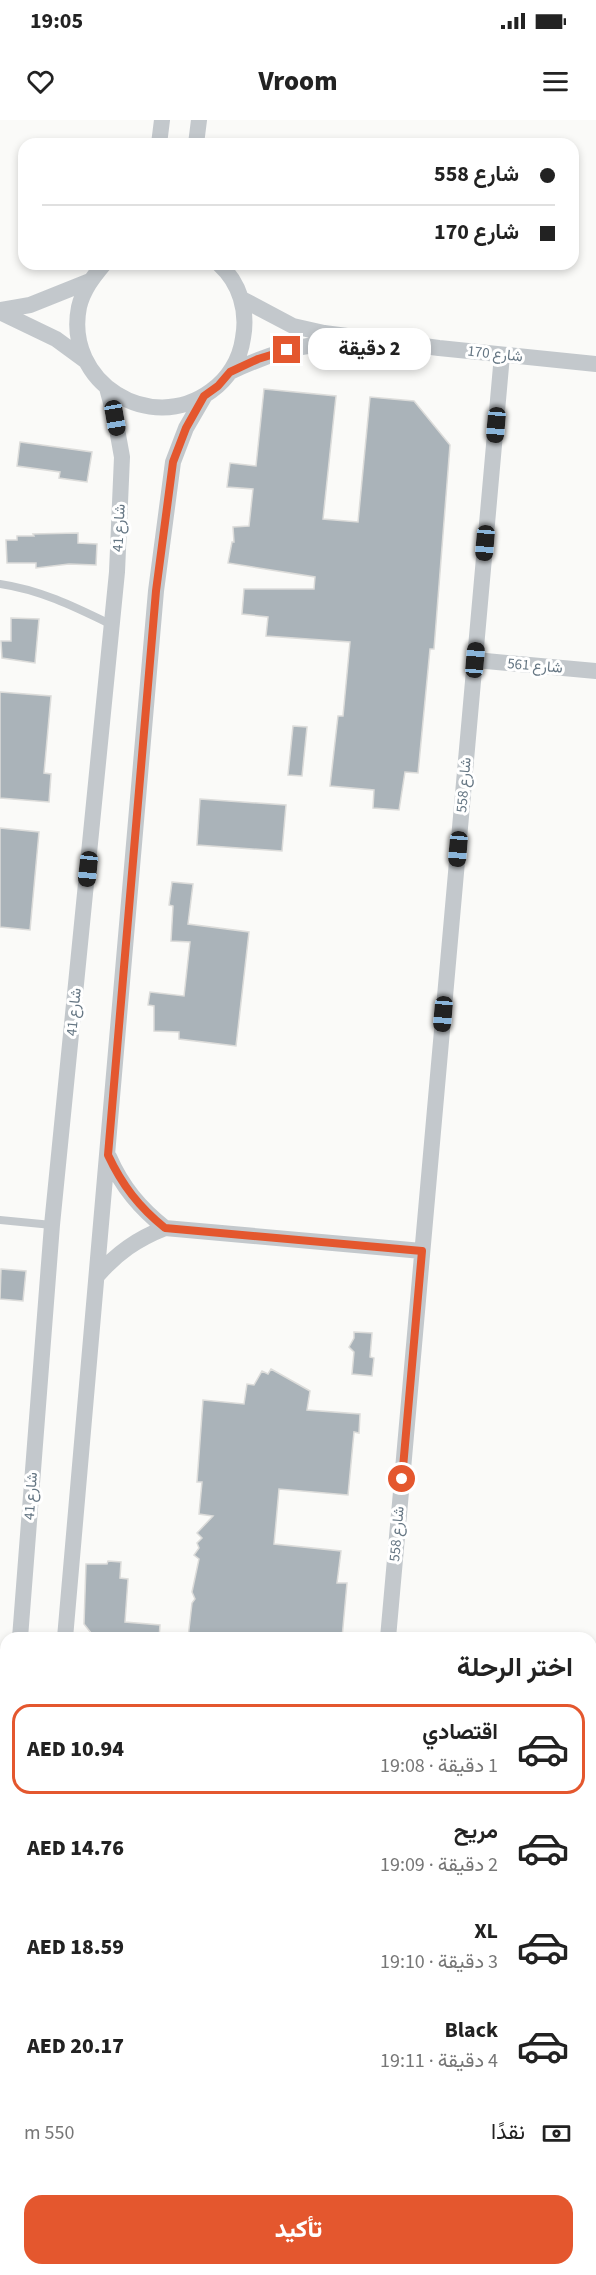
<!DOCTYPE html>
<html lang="ar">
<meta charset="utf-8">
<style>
:root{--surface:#fff;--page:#f6f6f6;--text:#222;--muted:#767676;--line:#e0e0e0;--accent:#e4572e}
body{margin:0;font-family:"Source Sans 3",Vazirmatn,sans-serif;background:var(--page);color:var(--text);direction:rtl;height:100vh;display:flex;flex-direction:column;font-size:22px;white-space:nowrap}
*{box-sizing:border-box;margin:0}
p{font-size:20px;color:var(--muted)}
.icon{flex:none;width:33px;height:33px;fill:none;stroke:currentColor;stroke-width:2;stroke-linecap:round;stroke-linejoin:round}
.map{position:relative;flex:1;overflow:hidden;direction:ltr}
.details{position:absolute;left:0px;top:1512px;width:597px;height:644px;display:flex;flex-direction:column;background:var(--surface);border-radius:18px 18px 0 0;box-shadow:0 3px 9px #0003;direction:rtl}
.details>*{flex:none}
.top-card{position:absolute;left:18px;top:18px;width:561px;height:132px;border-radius:18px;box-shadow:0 3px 9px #0003;direction:rtl;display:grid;align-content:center;height:132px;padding:0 24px;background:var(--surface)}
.end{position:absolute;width:27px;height:27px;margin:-14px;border:8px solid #e4572e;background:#fff;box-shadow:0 0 0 3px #fff}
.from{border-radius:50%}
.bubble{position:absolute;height:42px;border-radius:18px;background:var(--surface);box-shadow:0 3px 9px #0003;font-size:20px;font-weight:800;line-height:42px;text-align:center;direction:rtl}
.car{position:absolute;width:18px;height:36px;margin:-18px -9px;border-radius:8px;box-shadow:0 0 4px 2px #0007;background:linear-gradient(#222 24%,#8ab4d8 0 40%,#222 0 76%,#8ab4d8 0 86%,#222 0)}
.top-card b{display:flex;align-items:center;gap:21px;height:57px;font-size:22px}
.top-card b+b{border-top:2px solid var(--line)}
.top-card i{width:15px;height:15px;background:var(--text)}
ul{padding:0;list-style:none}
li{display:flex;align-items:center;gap:18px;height:90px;margin:0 12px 9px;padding:0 12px;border:3px solid transparent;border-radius:18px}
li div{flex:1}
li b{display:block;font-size:22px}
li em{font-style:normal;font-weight:800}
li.on{border-color:var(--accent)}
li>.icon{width:54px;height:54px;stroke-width:1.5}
h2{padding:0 24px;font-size:27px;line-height:72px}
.pay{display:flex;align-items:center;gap:15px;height:66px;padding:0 24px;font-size:22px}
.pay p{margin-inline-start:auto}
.cta{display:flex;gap:12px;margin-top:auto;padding:12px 24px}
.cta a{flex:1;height:69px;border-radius:18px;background:var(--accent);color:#fff;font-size:24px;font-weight:800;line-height:69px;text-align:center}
.status{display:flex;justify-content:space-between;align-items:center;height:42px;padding:0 30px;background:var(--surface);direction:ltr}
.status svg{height:16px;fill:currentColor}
header{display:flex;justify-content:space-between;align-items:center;height:78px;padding:0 24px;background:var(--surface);font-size:27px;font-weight:800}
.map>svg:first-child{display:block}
</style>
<div class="status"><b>19:05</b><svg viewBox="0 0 49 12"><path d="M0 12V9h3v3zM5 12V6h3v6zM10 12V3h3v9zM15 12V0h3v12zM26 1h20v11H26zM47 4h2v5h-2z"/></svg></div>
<header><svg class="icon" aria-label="menu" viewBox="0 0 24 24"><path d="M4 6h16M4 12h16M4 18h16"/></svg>Vroom<svg class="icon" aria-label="heart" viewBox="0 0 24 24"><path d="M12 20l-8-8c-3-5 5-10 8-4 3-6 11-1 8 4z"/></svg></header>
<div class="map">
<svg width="596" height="2155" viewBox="0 0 596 2155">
<rect width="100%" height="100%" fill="#fafaf8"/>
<path fill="#aab3b9" stroke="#dcdcda" stroke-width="1.5" d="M264,269L336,276L323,399L358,402L370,277L414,281L450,325L434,529H430L418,653L405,652L399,690L373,688L374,670L330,666L338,596H343L350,522L266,516L268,497L242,494L244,469H314L315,457L228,443L232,422H234L233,407L249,406L253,369L227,367L230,343L256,346Z
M20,322L92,332L87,362L59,358L60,352L17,346Z
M78,413V423L97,424L96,445L69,444L36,448V443H7L6,420H17V416H34L33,414Z
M11,498L39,499L35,543L2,538L1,521H11Z
M0,572L51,576L44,653L51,654L49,682L0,678Z
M293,606L307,607L302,656L288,655Z
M200,679L286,685L282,731L197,725Z
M0,708L39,712L30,810L0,807Z
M172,762L193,764L188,804L249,812L236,926L179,919V912L154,911V886L148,885L150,872L184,876L190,822L171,821L173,786L169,785Z
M1,1149L26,1151L23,1181L0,1179Z
M354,1212L372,1213L370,1237L374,1238L372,1256L352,1254L354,1232L349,1227L354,1218Z
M271,1249L310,1271L307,1290L360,1294L359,1313L354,1312L348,1375L279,1369L274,1424L341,1431L337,1463H347L342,1518H188L192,1483L195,1479L192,1472L199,1439L194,1435L199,1428L197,1423L202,1418L197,1413L213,1396L199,1394L202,1362H197L203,1280L244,1284L247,1264L254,1265L262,1251L268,1254Z
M108,1441L121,1442L120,1458L128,1459L125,1502L160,1505L159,1518H95L84,1504L86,1444H107Z"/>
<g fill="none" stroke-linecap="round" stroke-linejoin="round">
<path stroke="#c3c8cc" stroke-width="8" d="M0,464C41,470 75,487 112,505
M0,1100L52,1105"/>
<path stroke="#c3c8cc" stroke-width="16" d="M159,24L162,0
M196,24L199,0
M104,144C93,157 83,170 79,187C64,262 150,316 211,271C228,259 240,240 243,218C248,191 240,163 219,144
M242,179L293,206L324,213L439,228L596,244
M0,190L30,185L90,161
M0,192L56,219L86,241
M230,252C266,235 302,223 342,223
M475,540L596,551
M109,1037C122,1067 140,1088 165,1108
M97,1156C117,1133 137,1119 165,1108L422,1131
M20,1518L52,1105L117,452L122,337L115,298L107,268
M65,1518L156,471L173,342L186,308L204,277
M388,1518L502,235
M0,1662L6,1654
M591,1721H596
M0,1760L6,1693
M7,2155L8,2150
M331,2155V2150"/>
</g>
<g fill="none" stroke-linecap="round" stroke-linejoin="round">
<path stroke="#e4572e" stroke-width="8" d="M287,230L258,239L230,252L218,266L204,276L186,308L173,342L156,471L108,1035C122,1065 139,1087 165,1108L422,1131L402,1359"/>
</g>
<g text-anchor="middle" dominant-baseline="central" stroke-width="6" stroke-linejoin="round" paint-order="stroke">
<g font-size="15" fill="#657683" stroke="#fff">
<text transform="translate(495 234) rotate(6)">شارع 170</text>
<text transform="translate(119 408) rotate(-87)">شارع 41</text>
<text transform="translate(535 546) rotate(5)">شارع 561</text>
<text transform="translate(464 665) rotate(-85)">شارع 558</text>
<text transform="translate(74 892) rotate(-84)">شارع 41</text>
<text transform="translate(31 1376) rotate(-86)">شارع 41</text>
<text transform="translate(397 1414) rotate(-85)">شارع 558</text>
</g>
</g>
</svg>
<i class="end from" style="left:402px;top:1359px"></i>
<i class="end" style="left:287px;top:230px"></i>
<div class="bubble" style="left:308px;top:208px;width:123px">2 دقيقة</div>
<i class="car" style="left:115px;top:298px;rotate:170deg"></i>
<i class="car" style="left:496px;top:305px;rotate:185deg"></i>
<i class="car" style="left:485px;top:423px;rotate:185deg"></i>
<i class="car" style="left:475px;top:540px;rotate:5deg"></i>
<i class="car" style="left:458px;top:729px;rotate:185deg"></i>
<i class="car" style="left:88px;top:749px;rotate:186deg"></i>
<i class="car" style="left:443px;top:894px;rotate:185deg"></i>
<div class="top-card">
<b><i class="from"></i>شارع 558</b>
<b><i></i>شارع 170</b>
</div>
<section class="details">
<h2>اختر الرحلة</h2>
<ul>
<li class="on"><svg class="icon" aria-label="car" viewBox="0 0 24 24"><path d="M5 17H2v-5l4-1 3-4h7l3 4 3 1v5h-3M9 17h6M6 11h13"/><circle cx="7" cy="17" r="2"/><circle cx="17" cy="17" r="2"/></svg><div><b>اقتصادي</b><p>1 دقيقة · 19:08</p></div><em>AED 10.94</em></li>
<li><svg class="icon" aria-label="car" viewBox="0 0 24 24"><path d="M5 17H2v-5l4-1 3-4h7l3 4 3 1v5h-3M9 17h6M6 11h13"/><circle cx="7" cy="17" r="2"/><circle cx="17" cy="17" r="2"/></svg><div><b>مريح</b><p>2 دقيقة · 19:09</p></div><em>AED 14.76</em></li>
<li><svg class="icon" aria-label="car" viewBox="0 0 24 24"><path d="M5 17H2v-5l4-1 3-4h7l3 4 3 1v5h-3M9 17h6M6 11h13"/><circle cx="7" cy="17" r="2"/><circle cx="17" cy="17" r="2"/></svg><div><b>XL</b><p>3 دقيقة · 19:10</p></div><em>AED 18.59</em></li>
<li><svg class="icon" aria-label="car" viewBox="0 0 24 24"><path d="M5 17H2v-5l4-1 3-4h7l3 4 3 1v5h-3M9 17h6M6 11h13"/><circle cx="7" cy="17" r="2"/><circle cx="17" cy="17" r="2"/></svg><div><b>Black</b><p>4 دقيقة · 19:11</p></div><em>AED 20.17</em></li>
</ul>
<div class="pay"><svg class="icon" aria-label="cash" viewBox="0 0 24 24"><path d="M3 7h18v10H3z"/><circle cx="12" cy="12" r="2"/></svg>نقدًا<p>550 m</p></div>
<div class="cta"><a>تأكيد</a></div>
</section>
</div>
